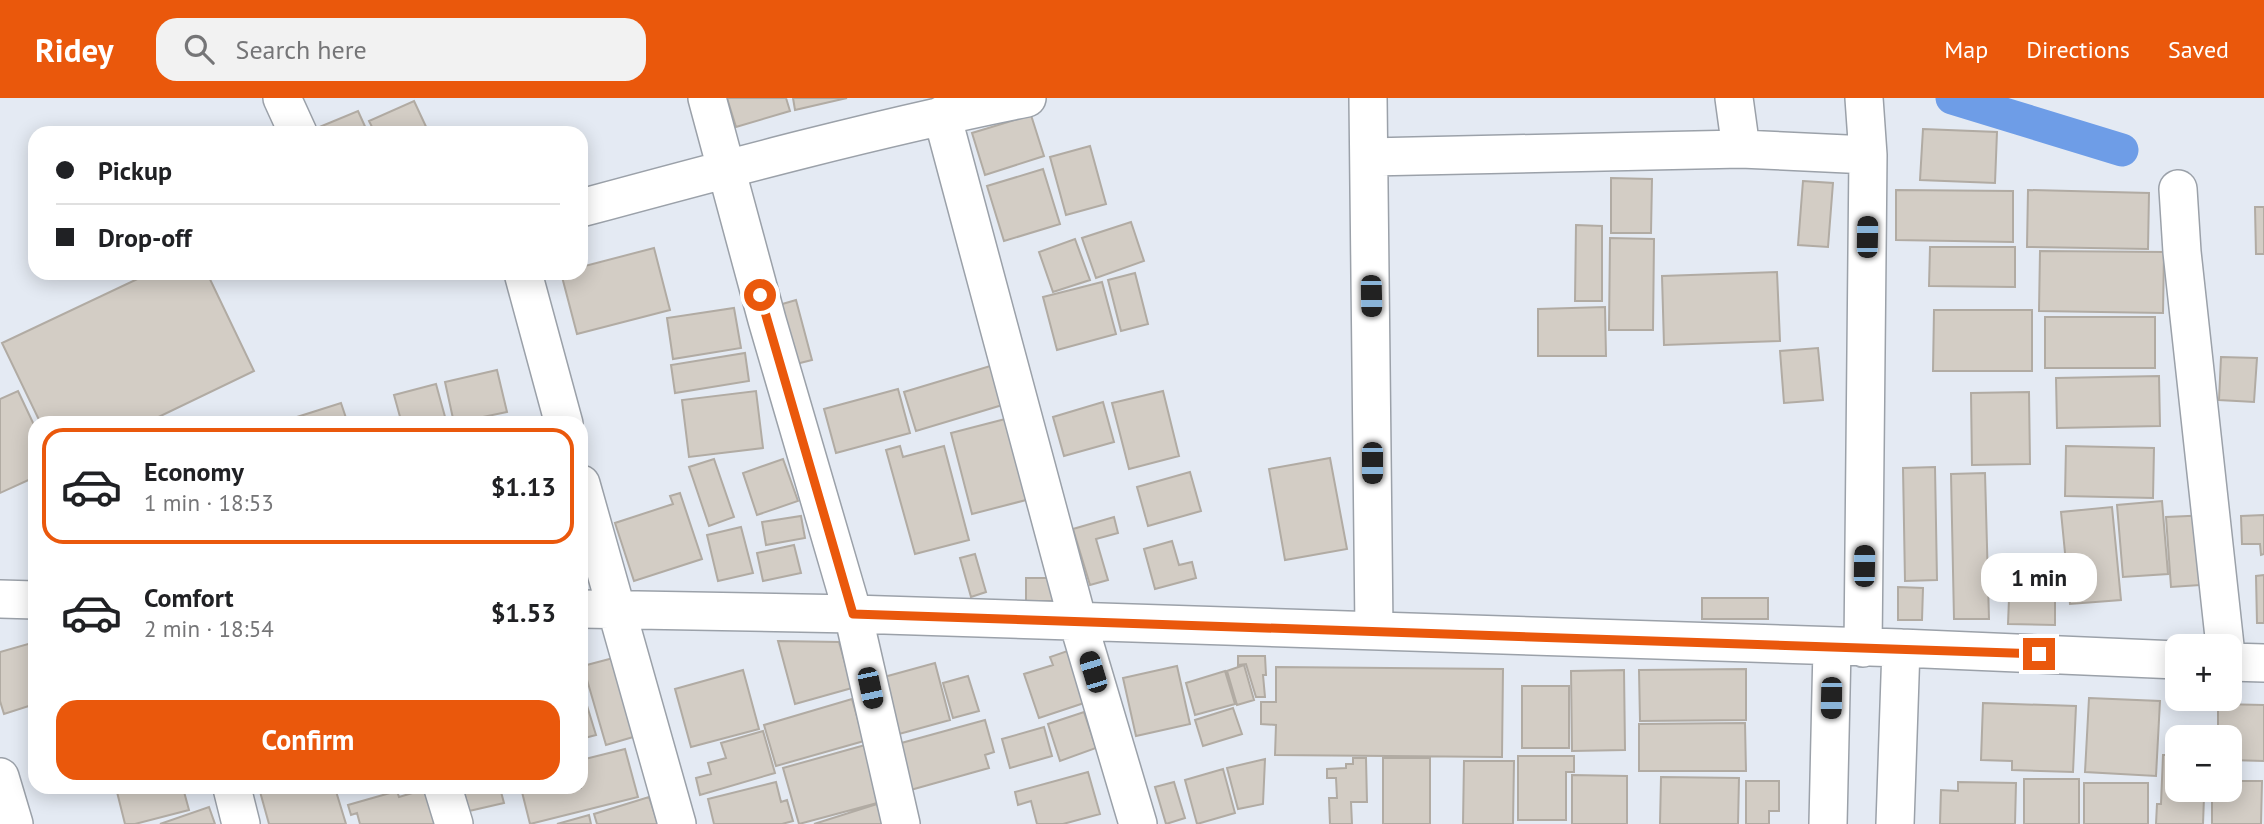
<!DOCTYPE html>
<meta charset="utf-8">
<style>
:root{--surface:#fff;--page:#f2f2f2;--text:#202124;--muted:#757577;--line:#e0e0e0;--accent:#ea580c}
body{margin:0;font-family:"PT Sans",sans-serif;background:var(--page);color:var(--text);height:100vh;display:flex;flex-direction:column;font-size:26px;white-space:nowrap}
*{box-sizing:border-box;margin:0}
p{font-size:23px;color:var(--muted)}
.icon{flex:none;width:38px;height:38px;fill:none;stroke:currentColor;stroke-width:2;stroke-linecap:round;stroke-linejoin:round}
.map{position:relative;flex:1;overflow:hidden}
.panel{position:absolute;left:28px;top:318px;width:560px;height:378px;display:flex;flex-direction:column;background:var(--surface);border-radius:21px;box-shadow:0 4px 18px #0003}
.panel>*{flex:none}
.guide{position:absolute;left:28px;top:28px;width:560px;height:154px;border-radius:21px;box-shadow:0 4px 18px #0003;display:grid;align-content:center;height:154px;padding:0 28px;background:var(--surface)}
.buttons{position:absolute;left:2165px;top:536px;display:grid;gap:14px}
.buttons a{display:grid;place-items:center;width:77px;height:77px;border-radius:14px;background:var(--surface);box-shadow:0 4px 18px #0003;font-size:35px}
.end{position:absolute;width:32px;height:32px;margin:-16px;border:9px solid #ea580c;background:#fff;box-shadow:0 0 0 4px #fff}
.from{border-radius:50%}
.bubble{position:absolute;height:49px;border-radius:21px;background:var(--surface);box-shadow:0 4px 18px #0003;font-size:23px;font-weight:700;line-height:49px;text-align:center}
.car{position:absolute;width:21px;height:42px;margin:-21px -10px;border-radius:9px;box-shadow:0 0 5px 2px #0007;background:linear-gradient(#222 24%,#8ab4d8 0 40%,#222 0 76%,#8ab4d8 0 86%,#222 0)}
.guide b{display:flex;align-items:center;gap:24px;height:66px;font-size:26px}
.guide b+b{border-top:2px solid var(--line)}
.guide i{width:18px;height:18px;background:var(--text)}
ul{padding:12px 0 0;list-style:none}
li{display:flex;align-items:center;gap:21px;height:116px;margin:0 14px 10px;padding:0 14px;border:4px solid transparent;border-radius:21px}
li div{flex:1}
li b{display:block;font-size:26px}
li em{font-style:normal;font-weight:700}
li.current{border-color:var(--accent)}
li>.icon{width:63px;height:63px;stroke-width:1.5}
.action{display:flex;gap:14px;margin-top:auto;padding:14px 28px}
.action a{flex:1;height:80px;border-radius:21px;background:var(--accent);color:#fff;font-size:28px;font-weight:700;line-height:80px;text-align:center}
header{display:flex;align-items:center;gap:42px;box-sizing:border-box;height:98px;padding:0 35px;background:var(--accent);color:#fff}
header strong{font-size:33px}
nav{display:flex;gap:38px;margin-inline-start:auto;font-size:24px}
.search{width:490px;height:63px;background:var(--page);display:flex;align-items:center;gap:18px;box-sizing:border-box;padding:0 24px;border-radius:21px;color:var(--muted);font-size:26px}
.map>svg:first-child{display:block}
</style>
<header>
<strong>Ridey</strong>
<div class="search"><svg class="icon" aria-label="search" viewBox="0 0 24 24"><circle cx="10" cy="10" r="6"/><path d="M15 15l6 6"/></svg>Search here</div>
<nav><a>Map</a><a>Directions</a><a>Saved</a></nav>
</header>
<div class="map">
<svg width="2264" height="726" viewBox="0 0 2264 726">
<rect width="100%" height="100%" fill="#e4eaf3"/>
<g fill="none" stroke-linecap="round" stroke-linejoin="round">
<path stroke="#6e9de7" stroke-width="33" d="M1952,0L2122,52"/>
</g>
<path fill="#d3cdc5" stroke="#b1aba3" stroke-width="2" d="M727,0H786L790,13L736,29Z
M793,0H847L795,12Z
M414,3L429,35H375L369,23Z
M358,13L368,35H305Z
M1031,17L1044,58L985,77L972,35Z
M1923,31L1997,34L1995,85L1920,82Z
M1090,48L1106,106L1066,117L1050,59Z
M1043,71L1060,126L1004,143L987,88Z
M1611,80L1652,81L1651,135H1611Z
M1803,83L1833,85L1828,149L1798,147Z
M1896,92L2013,93V144L1896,142Z
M2028,92L2149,95L2148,151L2027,149Z
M2255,109H2264V156H2256Z
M1131,124L1144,163L1096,180L1082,140Z
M1576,127L1602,128V203H1575Z
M1610,140L1654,141L1653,232H1609Z
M1075,141L1090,182L1053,194L1039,154Z
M1930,149H2015V189L1929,188Z
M654,150L670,212L577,236L561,175H581V169Z
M2040,153L2164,154L2163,215L2039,213Z
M1777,174L1780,243L1664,247L1662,178Z
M150,175H207L254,273L144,326H41L2,245Z
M1135,175L1148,226L1121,233L1108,182Z
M1102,184L1116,236L1057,252L1043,199Z
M796,202L812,262L788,268L772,209Z
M1605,209L1606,258H1538V211Z
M734,210L741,250L673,261L667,220Z
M1934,212H2032V273H1933Z
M2045,219H2155V270H2045Z
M1818,250L1823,302L1784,305L1780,253Z
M745,255L749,283L675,295L671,267Z
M2221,259L2257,260L2254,304L2219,302Z
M997,266L1009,305L916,333L904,294Z
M497,272L507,314L454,325L445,284Z
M2159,278L2160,328L2057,330L2056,280Z
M436,286L447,326H402L394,297Z
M898,291L910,335L836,355L824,311Z
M18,293L35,329V379L0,395V301Z
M756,293L763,350L689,359L682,302Z
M1163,293L1179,358L1129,371L1112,305Z
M2029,294L2030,366L1972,367L1971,295Z
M1103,304L1114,344L1064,358L1053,319Z
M341,305L348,326H299L297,319Z
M1013,319L1034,400L972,416L951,335Z
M900,348L903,359L944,348L969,442L915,456L886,352Z
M2066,348L2154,350L2153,400L2065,398Z
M1330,360L1347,451L1285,462L1269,371Z
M714,361L734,419L709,428L689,369Z
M783,361L798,403L757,417L743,375Z
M1935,369L1937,482L1905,483L1903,370Z
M1190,374L1201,413L1148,428L1137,389Z
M1985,375L1989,521H1954L1951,376Z
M680,395L702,461L634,483L615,425L673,406L670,398Z
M2162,403L2168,476L2123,479L2117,407Z
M2112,409L2121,502L2070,506L2061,414Z
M2210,417L2215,486L2171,489L2166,419Z
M2264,417V456L2261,457L2260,446H2242L2241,418Z
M801,418L805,440L766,447L762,424Z
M1114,419L1118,435L1096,441L1108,482L1090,487L1073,431Z
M741,429L753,475L718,483L707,437Z
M1172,443L1179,467L1192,464L1196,480L1155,491L1144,451Z
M794,447L801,475L763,483L757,455Z
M975,456L986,494L971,499L960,460Z
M2264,477V525H2257L2256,478Z
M1026,480H1062V503H1026Z
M1898,489L1923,490L1922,522H1898Z
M1702,500H1768V521H1702Z
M2009,501H2055V527L2008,526Z
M778,543L839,544L852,590L795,606Z
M35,544V606L4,616L0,603V554Z
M1079,549L1096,601L1039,620L1024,576L1053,567L1050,559Z
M1238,558H1265L1266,577H1263L1265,599H1256L1246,566L1238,567Z
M617,559L640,637L606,647L583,568Z
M935,565L950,622L899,636L884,579Z
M1244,567L1254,602L1237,607L1227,573Z
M1177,568L1190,626L1136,638L1123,580Z
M1276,569L1503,571L1502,659L1275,657L1276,627L1261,626V604H1276Z
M1746,571V622L1640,623L1639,572Z
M743,572L759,631L691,649L675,591Z
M1624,572L1625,652L1572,653L1571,573Z
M1225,573L1235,606L1195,617L1186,585Z
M968,578L979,613L953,620L943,585Z
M581,588L596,637L581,641Z
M1522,588H1569V650H1522Z
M2089,600L2160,603L2156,678L2085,674Z
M852,601L864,643L776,668L764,627Z
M1983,605L2076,608L2073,674L2012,672V663L1981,662Z
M2218,606L2264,607V663L2230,662V639H2218Z
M1233,610L1242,636L1203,648L1195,622Z
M1084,614L1096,650L1060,663L1048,626Z
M985,622L994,654L985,657L989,670L907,693L894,647Z
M1745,625L1746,673H1639V626Z
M1044,629L1052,658L1010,670L1002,641Z
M763,633L775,675L700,697L696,680L711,676L708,665L726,660L721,645Z
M865,647L881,704L799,726L783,670Z
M625,651L638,699L530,726L521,690H581V662Z
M2163,657H2177V691H2210V699H2204L2203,726H2156L2157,706H2161Z
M1518,658H1574V674H1566V722H1518Z
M1353,660H1366L1367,704H1351L1352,726H1330L1329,700H1337L1336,680H1327V671L1346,670V666H1353Z
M1383,660H1430V726H1383Z
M1265,661L1263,706L1238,711L1227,670Z
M1464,663H1514L1513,726H1463Z
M1223,671L1235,715L1197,726L1185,682Z
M1088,674L1100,716L1063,726H1037L1031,703L1018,707L1015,694Z
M1572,677L1627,678V726H1572Z
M1661,679L1739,680L1738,726H1660Z
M2024,681H2079V726H2024Z
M1746,683H1779V713H1769V726H1746Z
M2230,683H2262L2261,726H2212V691H2230Z
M776,684L781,704L787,702L793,723L782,726H714L708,701Z
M1174,684L1185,720L1166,726L1155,689Z
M1958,684L2016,685L2015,726H1940L1941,692L1958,693Z
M2084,685H2148V726H2084Z
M116,690H183L189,712L135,726H125Z
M259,690H335L346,726H269Z
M418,690H425L435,726H360L357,715L351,717L348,707L397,693L399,699L419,693Z
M463,690H500L504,705L469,713Z
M649,699L658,726H597L594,716Z
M877,706L883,726H814Z
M209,709L215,726H160Z
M589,717L591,726H557Z"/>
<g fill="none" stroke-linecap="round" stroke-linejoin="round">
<g stroke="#9ba1a9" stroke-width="40">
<path id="street" d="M282,0L298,35
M707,0L767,222L853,516L901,726
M1368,0L1374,532
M1734,0L1741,51
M942,17L1078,524L1138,726
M1369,59L1741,51L1868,57
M2178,91L2182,154L2225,548
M581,110C729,70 877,30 1027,0
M523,175L564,326
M581,386L677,726
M0,501L35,502
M581,511L853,516L1901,550L2177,562
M1863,550L1868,57L1864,0
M2230,564L2264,565
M0,679L14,726
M232,690L241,726
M443,690L454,726
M1828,726L1832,550
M1895,726L1901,550"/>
</g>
<use href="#street" stroke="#fff" stroke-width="37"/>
</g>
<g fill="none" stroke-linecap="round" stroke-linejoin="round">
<path stroke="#ea580c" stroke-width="9" d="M760,197L853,516L2039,556"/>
</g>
</svg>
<div class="buttons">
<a>+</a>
<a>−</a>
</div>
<i class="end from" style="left:760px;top:197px"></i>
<i class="end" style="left:2039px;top:556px"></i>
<div class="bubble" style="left:1981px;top:455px;width:116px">1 min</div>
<i class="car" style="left:1867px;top:139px;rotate:1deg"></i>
<i class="car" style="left:1371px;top:198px;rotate:179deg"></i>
<i class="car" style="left:1372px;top:365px;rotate:180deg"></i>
<i class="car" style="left:1864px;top:468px;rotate:1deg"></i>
<i class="car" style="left:1093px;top:574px;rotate:343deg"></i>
<i class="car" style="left:870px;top:590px;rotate:168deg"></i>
<i class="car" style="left:1831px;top:600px;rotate:181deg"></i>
<div class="guide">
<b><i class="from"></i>Pickup</b>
<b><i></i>Drop-off</b>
</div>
<section class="panel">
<ul>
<li class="current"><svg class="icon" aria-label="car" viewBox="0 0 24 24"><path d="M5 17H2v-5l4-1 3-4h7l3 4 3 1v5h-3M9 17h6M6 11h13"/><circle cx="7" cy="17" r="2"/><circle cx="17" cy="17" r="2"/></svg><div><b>Economy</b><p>1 min · 18:53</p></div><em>$1.13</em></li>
<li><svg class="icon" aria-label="car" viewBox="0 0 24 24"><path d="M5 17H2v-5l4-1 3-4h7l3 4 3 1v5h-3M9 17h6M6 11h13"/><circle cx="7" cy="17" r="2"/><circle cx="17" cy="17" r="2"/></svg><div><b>Comfort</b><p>2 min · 18:54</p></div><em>$1.53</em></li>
</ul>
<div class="action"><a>Confirm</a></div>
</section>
</div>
